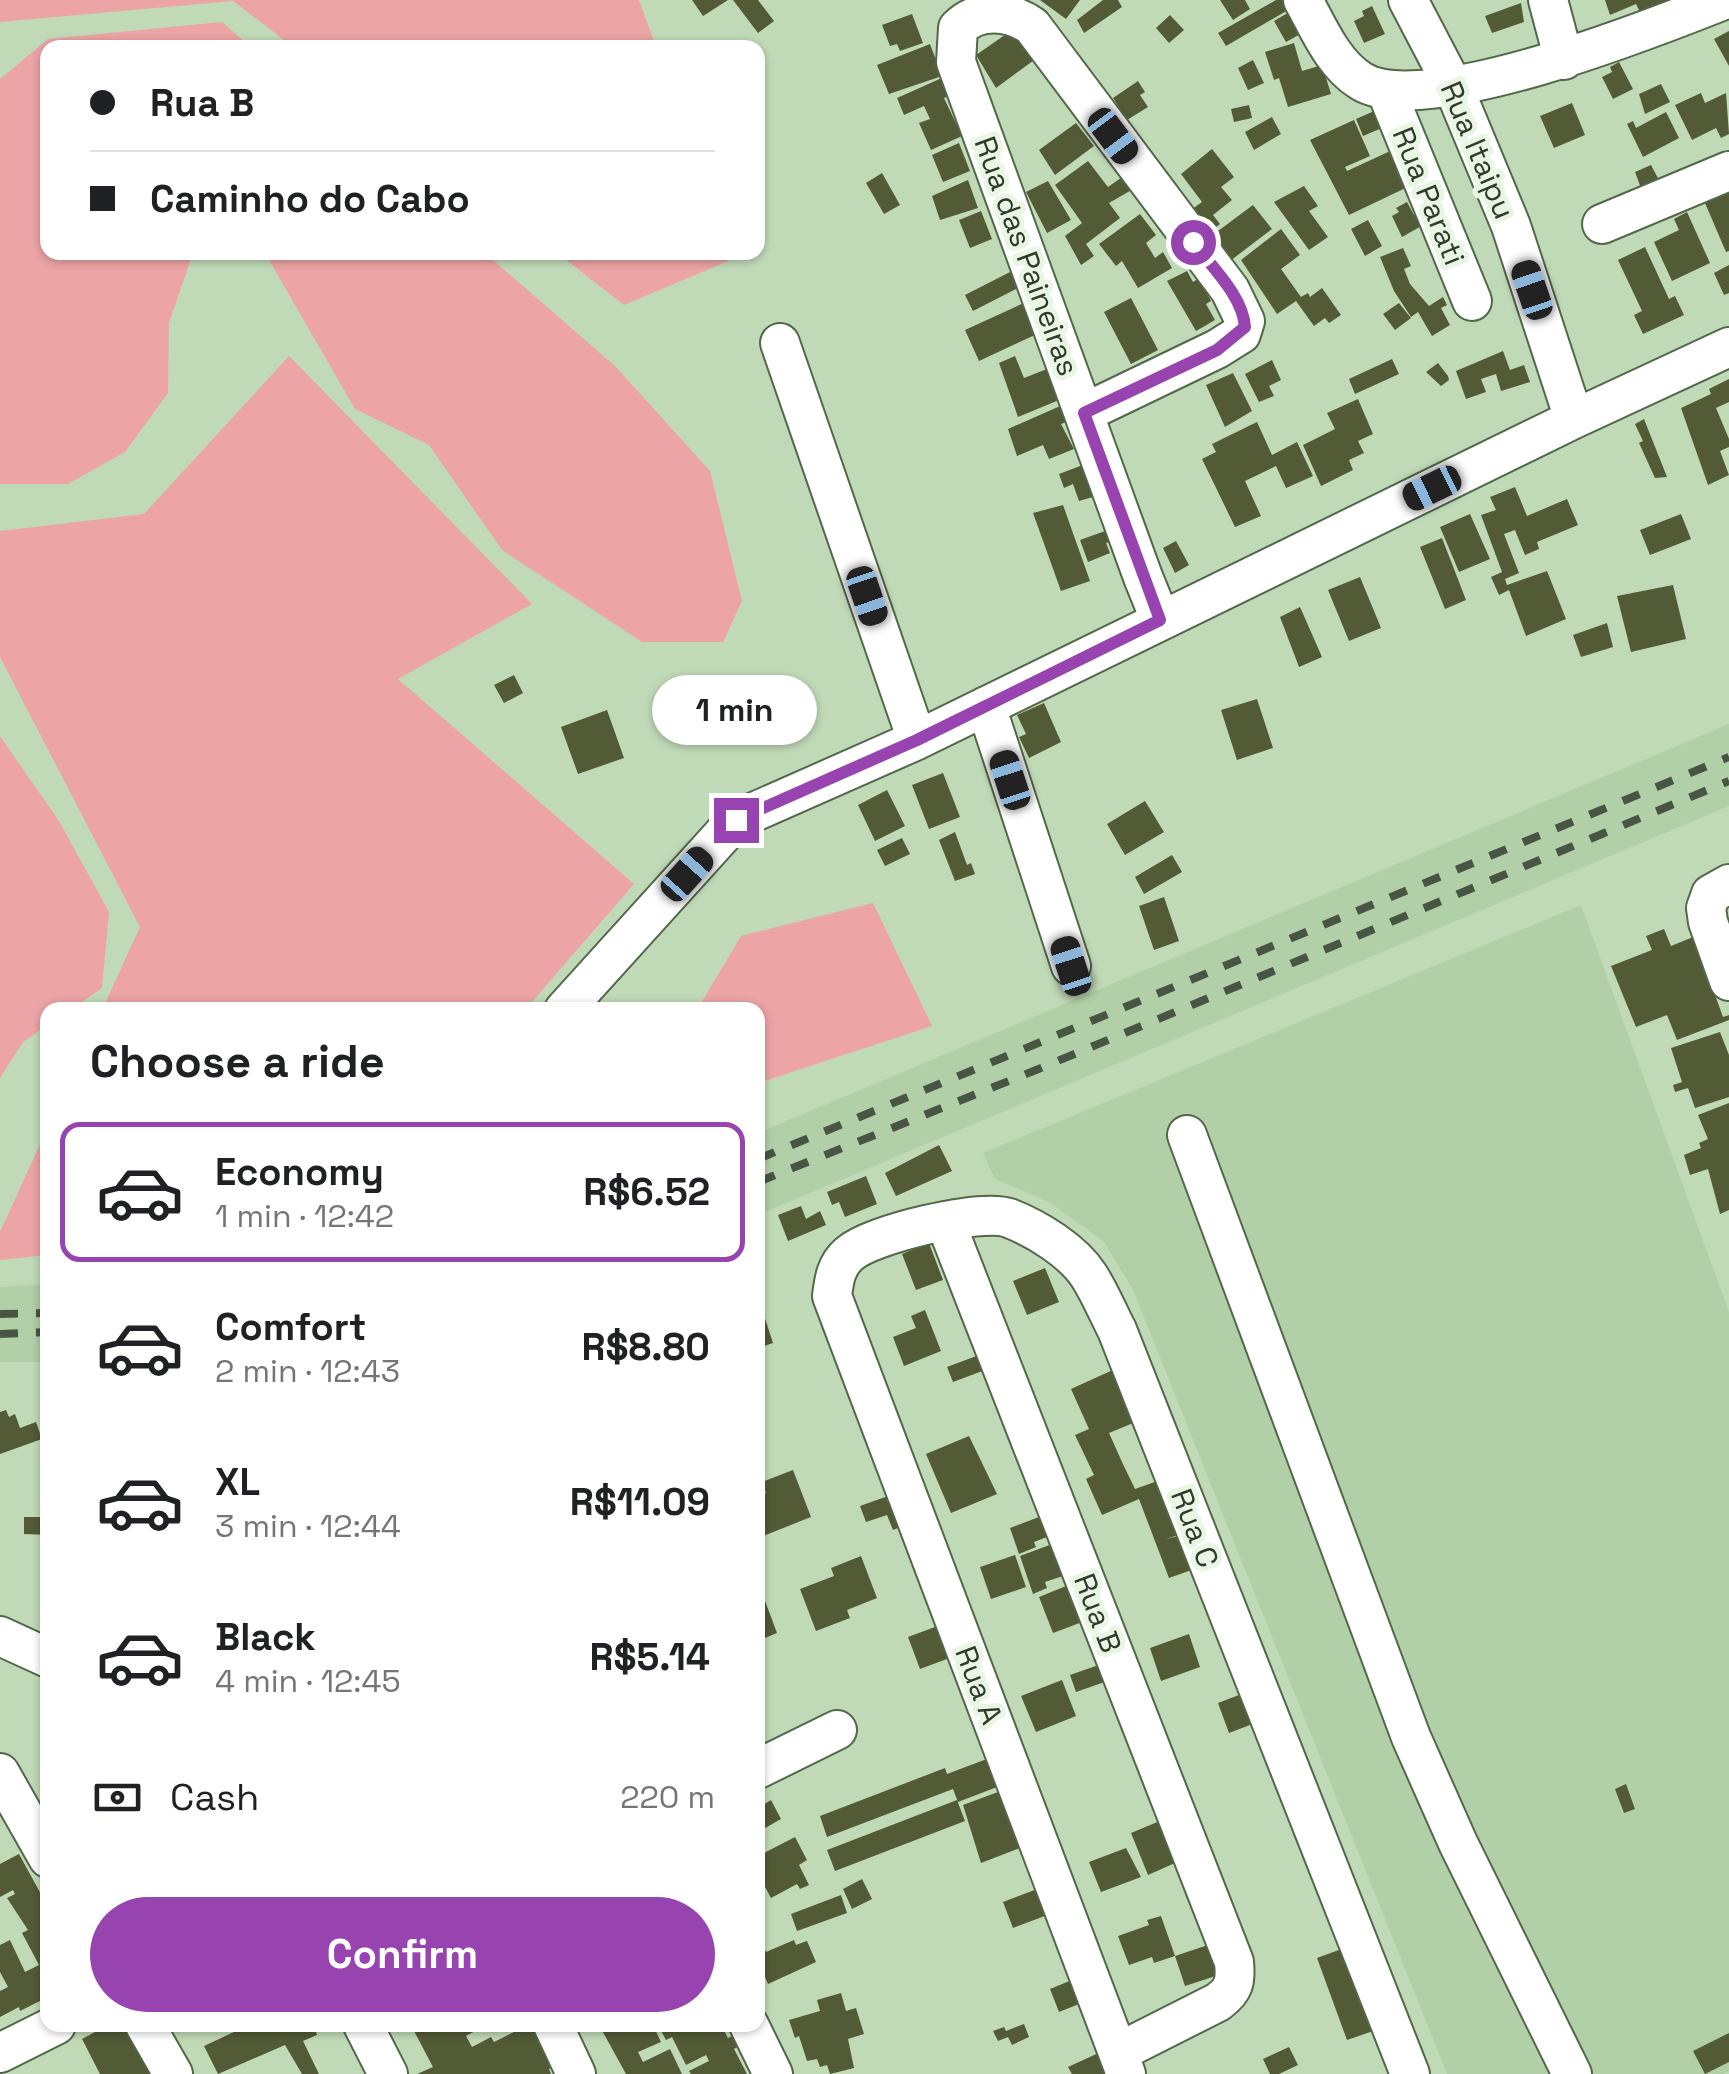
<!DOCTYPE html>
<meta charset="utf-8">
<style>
:root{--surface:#fff;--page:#f6f6f6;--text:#202124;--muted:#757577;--line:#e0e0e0;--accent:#9743b0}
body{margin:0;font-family:"Space Grotesk",sans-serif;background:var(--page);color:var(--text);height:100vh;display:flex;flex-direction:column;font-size:38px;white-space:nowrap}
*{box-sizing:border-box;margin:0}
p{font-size:32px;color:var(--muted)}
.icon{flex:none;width:55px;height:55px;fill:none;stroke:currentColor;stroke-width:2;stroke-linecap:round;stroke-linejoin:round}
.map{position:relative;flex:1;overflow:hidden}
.drawer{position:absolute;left:40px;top:1002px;width:725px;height:1030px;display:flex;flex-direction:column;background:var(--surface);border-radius:20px;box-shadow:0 2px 8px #0004}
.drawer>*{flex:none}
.guide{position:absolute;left:40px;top:40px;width:725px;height:220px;border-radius:20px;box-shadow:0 2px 8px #0004;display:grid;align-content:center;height:220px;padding:0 50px;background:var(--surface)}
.end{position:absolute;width:45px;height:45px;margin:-22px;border:12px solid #9743b0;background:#fff;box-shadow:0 0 0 5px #fff}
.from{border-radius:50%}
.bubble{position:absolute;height:70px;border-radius:35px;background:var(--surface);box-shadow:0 2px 8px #0004;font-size:32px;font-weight:700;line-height:70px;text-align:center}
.car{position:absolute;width:30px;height:60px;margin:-30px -15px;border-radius:12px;box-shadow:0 0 8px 2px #0007;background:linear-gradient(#222 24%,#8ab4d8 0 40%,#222 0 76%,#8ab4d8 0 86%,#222 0)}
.guide b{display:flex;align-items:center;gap:35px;height:95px;font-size:38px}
.guide b+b{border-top:2px solid var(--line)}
.guide i{width:25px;height:25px;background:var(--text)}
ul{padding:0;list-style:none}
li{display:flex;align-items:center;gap:30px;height:140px;margin:0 20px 15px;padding:0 30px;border:5px solid transparent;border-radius:20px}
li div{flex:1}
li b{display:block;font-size:38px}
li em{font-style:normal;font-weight:700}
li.on{border-color:var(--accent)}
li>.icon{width:90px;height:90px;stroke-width:1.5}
h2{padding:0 50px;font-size:45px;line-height:120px}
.pay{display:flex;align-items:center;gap:25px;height:110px;padding:0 50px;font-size:38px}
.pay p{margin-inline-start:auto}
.action{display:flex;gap:20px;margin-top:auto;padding:20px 50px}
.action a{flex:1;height:115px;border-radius:60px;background:var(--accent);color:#fff;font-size:40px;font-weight:700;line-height:115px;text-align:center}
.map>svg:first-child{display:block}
</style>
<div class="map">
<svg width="1729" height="2074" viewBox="0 0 1729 2074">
<rect width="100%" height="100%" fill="#c0dab7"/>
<path fill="#b2d0a7" d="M1729,724V806L758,1215V1133Z
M1581,905L1729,1312V2071L1723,2074H1447L1133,1290L1104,1242L1049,1202L995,1179L983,1153Z
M47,1284V1362H0V1287Z"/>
<path fill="#eca4a6" d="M0,0H639L656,47H293L233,1L0,22Z
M222,22L251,47L48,48V252L193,253L169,323L168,393L125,452L68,484H0V79L48,39Z
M265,253H485L616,367L710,471L742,601L723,642H642L502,550L429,445L355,409Z
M731,253L733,259L624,305L557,253Z
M289,356L532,604L398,679L634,884L525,1010H102L140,927L0,657V531L144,514Z
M0,736L59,821L109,912L102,988L70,1010H48L47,1025L23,1042L0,1078Z
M873,903L932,1026L758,1083V1010H697L741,936Z
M47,1129V1255L0,1260V1232Z"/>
<path fill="#535a36" d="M692,0H728L703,16Z
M733,0H758L774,21L758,33Z
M1040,0H1080L1066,19Z
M1103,0H1118L1122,7L1084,33L1077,20Z
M1220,0H1245L1250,9L1233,20Z
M1276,0H1291L1295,6L1226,46L1218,33Z
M1605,0H1685L1643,18L1636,4L1610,15Z
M1521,3L1524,22L1492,33L1485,16Z
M1303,4L1315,26L1286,42L1274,21Z
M1372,6L1385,34L1364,43L1354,21L1364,16L1362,11Z
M912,14L923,43L900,51L897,44L890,46L882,25Z
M1170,15L1184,30L1169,43L1156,28Z
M1012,30L1041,55L996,88L976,55Z
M1729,31V66L1714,39Z
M1294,43L1302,71L1322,65L1331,94L1288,107L1279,78L1274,80L1265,52Z
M930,44L942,76L889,94L877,65Z
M1253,60L1264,83L1248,90L1238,68Z
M1619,62L1633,89L1613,99L1602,77L1612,72L1610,67Z
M944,77L951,95L944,98L962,136L931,150L919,123L930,119L924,106L904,115L897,98Z
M1138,81L1145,92L1140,95L1148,107L1127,120L1113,98Z
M1661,84L1670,102L1645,114L1639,94Z
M1701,93L1705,103L1726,93L1729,134L1721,138L1716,128L1692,140L1675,105Z
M1572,103L1585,135L1554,148L1540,116Z
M1249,105L1252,118L1234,122L1231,109Z
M1381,108L1389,125L1363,136L1356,119Z
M1666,112L1679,138L1643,157L1627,124L1633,121L1636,128Z
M1272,117L1281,134L1254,150L1245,132Z
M1354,120L1370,156L1345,167L1347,171L1399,147L1416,183L1349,215L1310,140Z
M1076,123L1094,146L1055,175L1039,150Z
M959,143L970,171L943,182L932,155Z
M1212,149L1234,177L1221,187L1232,200L1213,215L1220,224L1206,235L1188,212L1202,202L1181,174Z
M1088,161L1108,187L1125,175L1135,188L1109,203L1120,218L1086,244L1094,256L1081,265L1065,236L1082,223L1055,185Z
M1651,165L1660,182L1642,191L1635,172Z
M882,173L900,205L884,214L866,183Z
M968,180L978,208L940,220L932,196Z
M1048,181L1071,220L1047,233L1026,192Z
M1304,186L1318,206L1309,211L1328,237L1309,250L1274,202Z
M1729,192V251L1726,252L1705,203Z
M1407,202L1414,215L1418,212L1425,224L1402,237L1392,216L1399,212L1396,208Z
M1253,205L1272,229L1230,261L1214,234Z
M981,211L992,239L970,248L959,220Z
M1687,212L1710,263L1672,281L1654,242L1679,230L1674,219Z
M1140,214L1156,235L1146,243L1155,258L1163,252L1172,268L1138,288L1122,261L1116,266L1099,244Z
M1368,220L1382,246L1365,256L1351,229Z
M1281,229L1300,255L1281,269L1301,297L1308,293L1310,297L1322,288L1341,315L1329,323L1325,318L1314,326L1296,301L1277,314L1241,260Z
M1645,247L1669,299L1675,296L1684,315L1643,334L1634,315L1642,311L1618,260Z
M1403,248L1411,266L1404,269L1410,284L1429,306L1443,297L1447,305L1441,308L1450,325L1432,336L1418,312L1411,317L1394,291L1380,257Z
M1729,265V293L1724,295L1714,273Z
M1012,271L1020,287L973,311L965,295Z
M1187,271L1193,282L1199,278L1211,301L1206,304L1215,320L1196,331L1167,281Z
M1131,298L1158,350L1131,364L1104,312Z
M1026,302L1037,334L979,361L965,330Z
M1399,303L1411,318L1395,330L1383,314Z
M1503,351L1510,370L1524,365L1530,382L1501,391L1496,374L1481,379L1486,392L1466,399L1456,371Z
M1015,356L1024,378L1047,369L1059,400L1018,417L999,363Z
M1392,359L1399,374L1355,394L1349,379Z
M1272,360L1281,380L1269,386L1274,396L1259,402L1245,374Z
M1438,363L1448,376L1449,380L1441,386L1426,372Z
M1233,373L1252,411L1225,427L1206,385Z
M1729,379V402L1716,408L1729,439V447L1720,451L1729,475L1708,485L1681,408L1711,394L1709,389Z
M1358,399L1373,434L1358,441L1364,453L1349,460L1353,470L1321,486L1303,445L1335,429L1327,413Z
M1067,403L1073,419L1061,424L1074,449L1049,459L1043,445L1017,456L1008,429Z
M1644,419L1667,477L1655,478L1639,443L1643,441L1635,424Z
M1257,422L1272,455L1297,442L1313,476L1286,488L1276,466L1245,481L1261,516L1235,527L1202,459L1216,452L1212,444Z
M1088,463L1100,495L1079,501L1073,484L1064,488L1059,474Z
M1515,487L1527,516L1567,499L1578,525L1537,542L1539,549L1525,555L1515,530L1504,534L1519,573L1505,579L1507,585L1547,571L1566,619L1526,636L1509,590L1499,595L1491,577L1502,572L1481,515L1496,510L1490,497Z
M1063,505L1090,581L1061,591L1033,513Z
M1470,514L1490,559L1459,572L1440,527Z
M1681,514L1691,539L1650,555L1640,530Z
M1108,530L1113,541L1106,543L1110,553L1088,562L1080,540Z
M1442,538L1466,600L1445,609L1420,547Z
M1176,541L1189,565L1175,573L1163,548Z
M1360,577L1381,628L1349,641L1328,590Z
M1673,585L1686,639L1631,652L1617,596Z
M1300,607L1322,657L1299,667L1280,617Z
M1607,623L1613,647L1581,657L1573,635Z
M514,675L523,693L504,703L494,685Z
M1257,699L1273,748L1237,760L1221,710Z
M1044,703L1061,742L1029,758L1019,737L1026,734L1017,715Z
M607,710L624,758L578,774L561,727Z
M943,773L960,817L929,829L912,785Z
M887,790L905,826L875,841L858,805Z
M1145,801L1164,832L1125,855L1107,824Z
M955,832L967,865L971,863L975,874L955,881L939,840Z
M902,838L910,854L885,866L877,850Z
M1172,855L1182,872L1144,894L1135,877Z
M1164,897L1179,941L1154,950L1139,906Z
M1664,929L1671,946L1703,933L1726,991L1715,995L1723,1017L1729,1015V1020L1677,1040L1667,1015L1636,1027L1611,966L1652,950L1646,936Z
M1720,1032L1729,1055V1097L1695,1108L1688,1088L1675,1092L1673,1085L1682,1082L1671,1048Z
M1729,1103V1210L1720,1214L1708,1169L1690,1175L1684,1155L1701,1148L1699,1143L1708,1139L1698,1115Z
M939,1145L952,1171L896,1196L885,1173Z
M866,1176L877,1204L845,1217L839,1202L832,1205L827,1192Z
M801,1206L806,1219L820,1211L826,1225L788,1241L778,1215Z
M929,1243L943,1280L916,1290L902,1254Z
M1045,1268L1059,1302L1027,1315L1013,1281Z
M758,1297L773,1343L758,1348Z
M925,1310L941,1351L904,1366L893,1337L916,1328L911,1316Z
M987,1352L993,1367L953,1382L947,1367Z
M1115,1369L1138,1421L1109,1433L1122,1462L1135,1489L1163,1479L1184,1533L1166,1539L1190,1533L1203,1566L1169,1578L1139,1499L1102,1515L1086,1479L1094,1475L1075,1435L1089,1429L1071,1389Z
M6,1410L9,1417L15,1414L20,1428L36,1422L42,1439L0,1454V1412Z
M969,1436L997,1494L951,1513L926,1454Z
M793,1470L811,1517L758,1538V1497L766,1493L762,1482Z
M902,1491L912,1522L893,1530L887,1515L866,1522L860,1506Z
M1052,1512L1060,1532L1034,1542L1036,1547L1019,1554L1010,1528Z
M24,1517H48V1535L24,1534Z
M1055,1543L1066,1575L1045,1582L1047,1588L1033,1594L1020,1556Z
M1015,1555L1026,1587L991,1599L980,1567Z
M861,1556L877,1598L847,1610L850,1618L816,1631L800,1589L834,1576L831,1568Z
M758,1582L777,1633L758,1641Z
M1076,1582L1090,1619L1053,1633L1039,1597Z
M951,1621L963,1653L920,1669L908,1637Z
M1189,1634L1200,1667L1161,1681L1150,1648Z
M1110,1661L1116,1678L1076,1692L1070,1675Z
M1062,1680L1076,1716L1036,1732L1021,1696Z
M1252,1690L1263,1720L1229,1733L1218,1703Z
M1000,1754L1010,1782L958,1802L953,1789L827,1837L820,1816L945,1768L947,1774Z
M1626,1784L1635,1809L1624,1813L1615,1789Z
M1006,1789L1028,1845L981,1863L963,1805Z
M758,1800L761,1806L771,1800L781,1819L758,1832Z
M957,1800L965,1821L835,1871L827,1850Z
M1167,1818L1184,1859L1148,1875L1131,1833Z
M795,1837L807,1860L799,1865L809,1885L800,1889L797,1884L771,1898L763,1883L760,1885L758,1880V1856Z
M1126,1848L1141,1877L1101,1892L1089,1862Z
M19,1854L48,1907V1997L20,2011L19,2007L0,2017V1991L8,1987L0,1972V1945L10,1940L25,1972L39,1965L22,1933L28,1930L7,1898L15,1894L13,1890L0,1897V1864Z
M862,1879L872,1899L852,1909L843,1889Z
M1048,1885L1058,1911L1013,1928L1003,1902Z
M841,1895L847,1913L797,1931L791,1914Z
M1161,1916L1175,1956L1217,1942L1228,1972L1185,1986L1175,1956L1154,1963L1152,1957L1129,1965L1118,1936L1149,1925L1147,1920Z
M794,1940L796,1945L807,1941L816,1962L768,1984L758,1961V1948L763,1945L766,1952Z
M1355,1944L1385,2027L1347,2040L1317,1958Z
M1084,1975L1094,1998L1059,2012L1050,1989Z
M841,1993L846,2011L856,2008L864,2034L848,2039L854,2068L830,2074L827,2065L820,2067L817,2059L807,2061L799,2036L795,2038L789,2020L820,2011L817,2000Z
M1024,2024L1029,2037L1012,2045L1008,2037L998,2041L993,2031L1004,2027L1006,2031Z
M108,2025L113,2032L128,2025L150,2074H100L82,2039Z
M249,2025H314L317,2035L303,2041L319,2074H302L285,2045L218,2074L204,2046Z
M423,2025H439L441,2028L448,2025H472L475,2031L466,2036L472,2047L491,2037L494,2042L514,2032L511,2028L517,2025H538L562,2061L549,2069L551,2074H417L433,2067L414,2031Z
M599,2025H653L661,2042L638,2052L643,2062L670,2049L682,2074H626Z
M658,2025H686L688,2029L696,2025H721L728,2038L738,2033L743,2044L734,2049L747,2074H691L689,2071L709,2061L706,2055L686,2065L672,2037L666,2040Z
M1729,2033V2062L1705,2074L1693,2051Z
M1289,2047L1298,2065L1279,2074H1270L1263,2059Z
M1105,2050L1116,2074H1072L1068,2067Z"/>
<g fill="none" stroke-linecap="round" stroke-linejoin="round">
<g stroke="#516849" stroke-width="42">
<path id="minor" d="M1303,0C1318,27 1333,64 1361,81C1423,120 1656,27 1724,0
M1408,0L1453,86L1511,226L1574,419
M1548,0L1564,60
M1386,90L1472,301
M1602,224L1729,171
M780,343L917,740
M1084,413L1217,349L1241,334L1245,321L1230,290L1032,26C1009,10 978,8 958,28L956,62L1143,577L1160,619
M986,706L1071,966
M1729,884L1711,894L1706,908L1708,922L1729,981
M564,1010L736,820L917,740L1574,419L1729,347
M1187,1135L1411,1737L1458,1843L1572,2074
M945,1221L1234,1962C1236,1982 1234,1990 1218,2002L1119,2052
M0,1636L48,1658
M758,1769L837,1730
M0,1773L48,1858
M145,2025L173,2074
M363,2025L388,2074
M553,2025L576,2074
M749,2025L773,2074
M0,2053L56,2025
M1126,2074L832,1296C834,1280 836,1265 849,1254C871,1234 981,1208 1009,1218C1037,1229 1073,1251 1089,1276C1100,1293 1108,1313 1117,1330L1410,2074"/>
</g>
<use href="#minor" stroke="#fff" stroke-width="38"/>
<path stroke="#485544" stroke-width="8" stroke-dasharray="18 18" stroke-linecap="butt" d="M758,1159L1729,757
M758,1182L1036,1070L1729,781
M0,1314L48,1313
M0,1334L48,1332"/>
</g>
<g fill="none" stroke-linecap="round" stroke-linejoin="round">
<path stroke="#9743b0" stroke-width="12" d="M736,820L917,740L1160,620L1084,413L1217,350L1245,327C1243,296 1211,266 1193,242"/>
</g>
<g text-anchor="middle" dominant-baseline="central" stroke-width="10" stroke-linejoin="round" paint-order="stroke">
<g font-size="30" fill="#303a2c" stroke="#e9f6e4">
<text transform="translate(1478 150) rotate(67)">Rua Itaipu</text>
<text transform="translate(1429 196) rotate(68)">Rua Parati</text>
<text transform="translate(1027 256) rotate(70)">Rua das Paineiras</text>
<text transform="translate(1195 1528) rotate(69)">Rua C</text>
<text transform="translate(1098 1613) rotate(69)">Rua B</text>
<text transform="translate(979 1685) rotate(69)">Rua A</text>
</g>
</g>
</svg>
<i class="end from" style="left:1193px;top:242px"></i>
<i class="end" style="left:736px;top:820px"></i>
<div class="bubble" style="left:652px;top:675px;width:165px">1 min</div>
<i class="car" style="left:1113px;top:136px;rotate:143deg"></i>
<i class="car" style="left:1532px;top:290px;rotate:341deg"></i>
<i class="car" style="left:1432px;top:488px;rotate:244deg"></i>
<i class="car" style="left:867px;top:596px;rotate:161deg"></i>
<i class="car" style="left:1010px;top:780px;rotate:342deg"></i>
<i class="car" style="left:687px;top:874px;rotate:42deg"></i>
<i class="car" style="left:1071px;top:966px;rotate:342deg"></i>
<div class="guide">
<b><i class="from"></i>Rua B</b>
<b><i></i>Caminho do Cabo</b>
</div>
<section class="drawer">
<h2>Choose a ride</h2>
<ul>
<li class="on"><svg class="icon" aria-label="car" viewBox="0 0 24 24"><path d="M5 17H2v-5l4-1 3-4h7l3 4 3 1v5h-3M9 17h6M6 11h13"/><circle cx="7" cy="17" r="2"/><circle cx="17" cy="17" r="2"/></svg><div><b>Economy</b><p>1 min · 12:42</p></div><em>R$6.52</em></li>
<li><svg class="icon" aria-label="car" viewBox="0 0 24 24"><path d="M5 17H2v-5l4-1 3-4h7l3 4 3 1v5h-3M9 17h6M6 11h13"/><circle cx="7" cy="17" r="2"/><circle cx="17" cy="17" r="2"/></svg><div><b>Comfort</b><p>2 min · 12:43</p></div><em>R$8.80</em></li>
<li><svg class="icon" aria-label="car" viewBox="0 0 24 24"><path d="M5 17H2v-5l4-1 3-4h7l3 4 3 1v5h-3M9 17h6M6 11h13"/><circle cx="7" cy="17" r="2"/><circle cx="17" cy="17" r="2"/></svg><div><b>XL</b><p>3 min · 12:44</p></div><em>R$11.09</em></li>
<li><svg class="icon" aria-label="car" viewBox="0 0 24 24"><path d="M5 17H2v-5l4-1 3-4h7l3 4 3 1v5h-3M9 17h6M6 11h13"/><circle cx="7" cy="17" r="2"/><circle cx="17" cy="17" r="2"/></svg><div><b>Black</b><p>4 min · 12:45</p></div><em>R$5.14</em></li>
</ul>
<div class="pay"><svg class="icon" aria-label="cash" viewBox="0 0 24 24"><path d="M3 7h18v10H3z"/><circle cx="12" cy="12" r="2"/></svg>Cash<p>220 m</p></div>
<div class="action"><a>Confirm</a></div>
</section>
</div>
